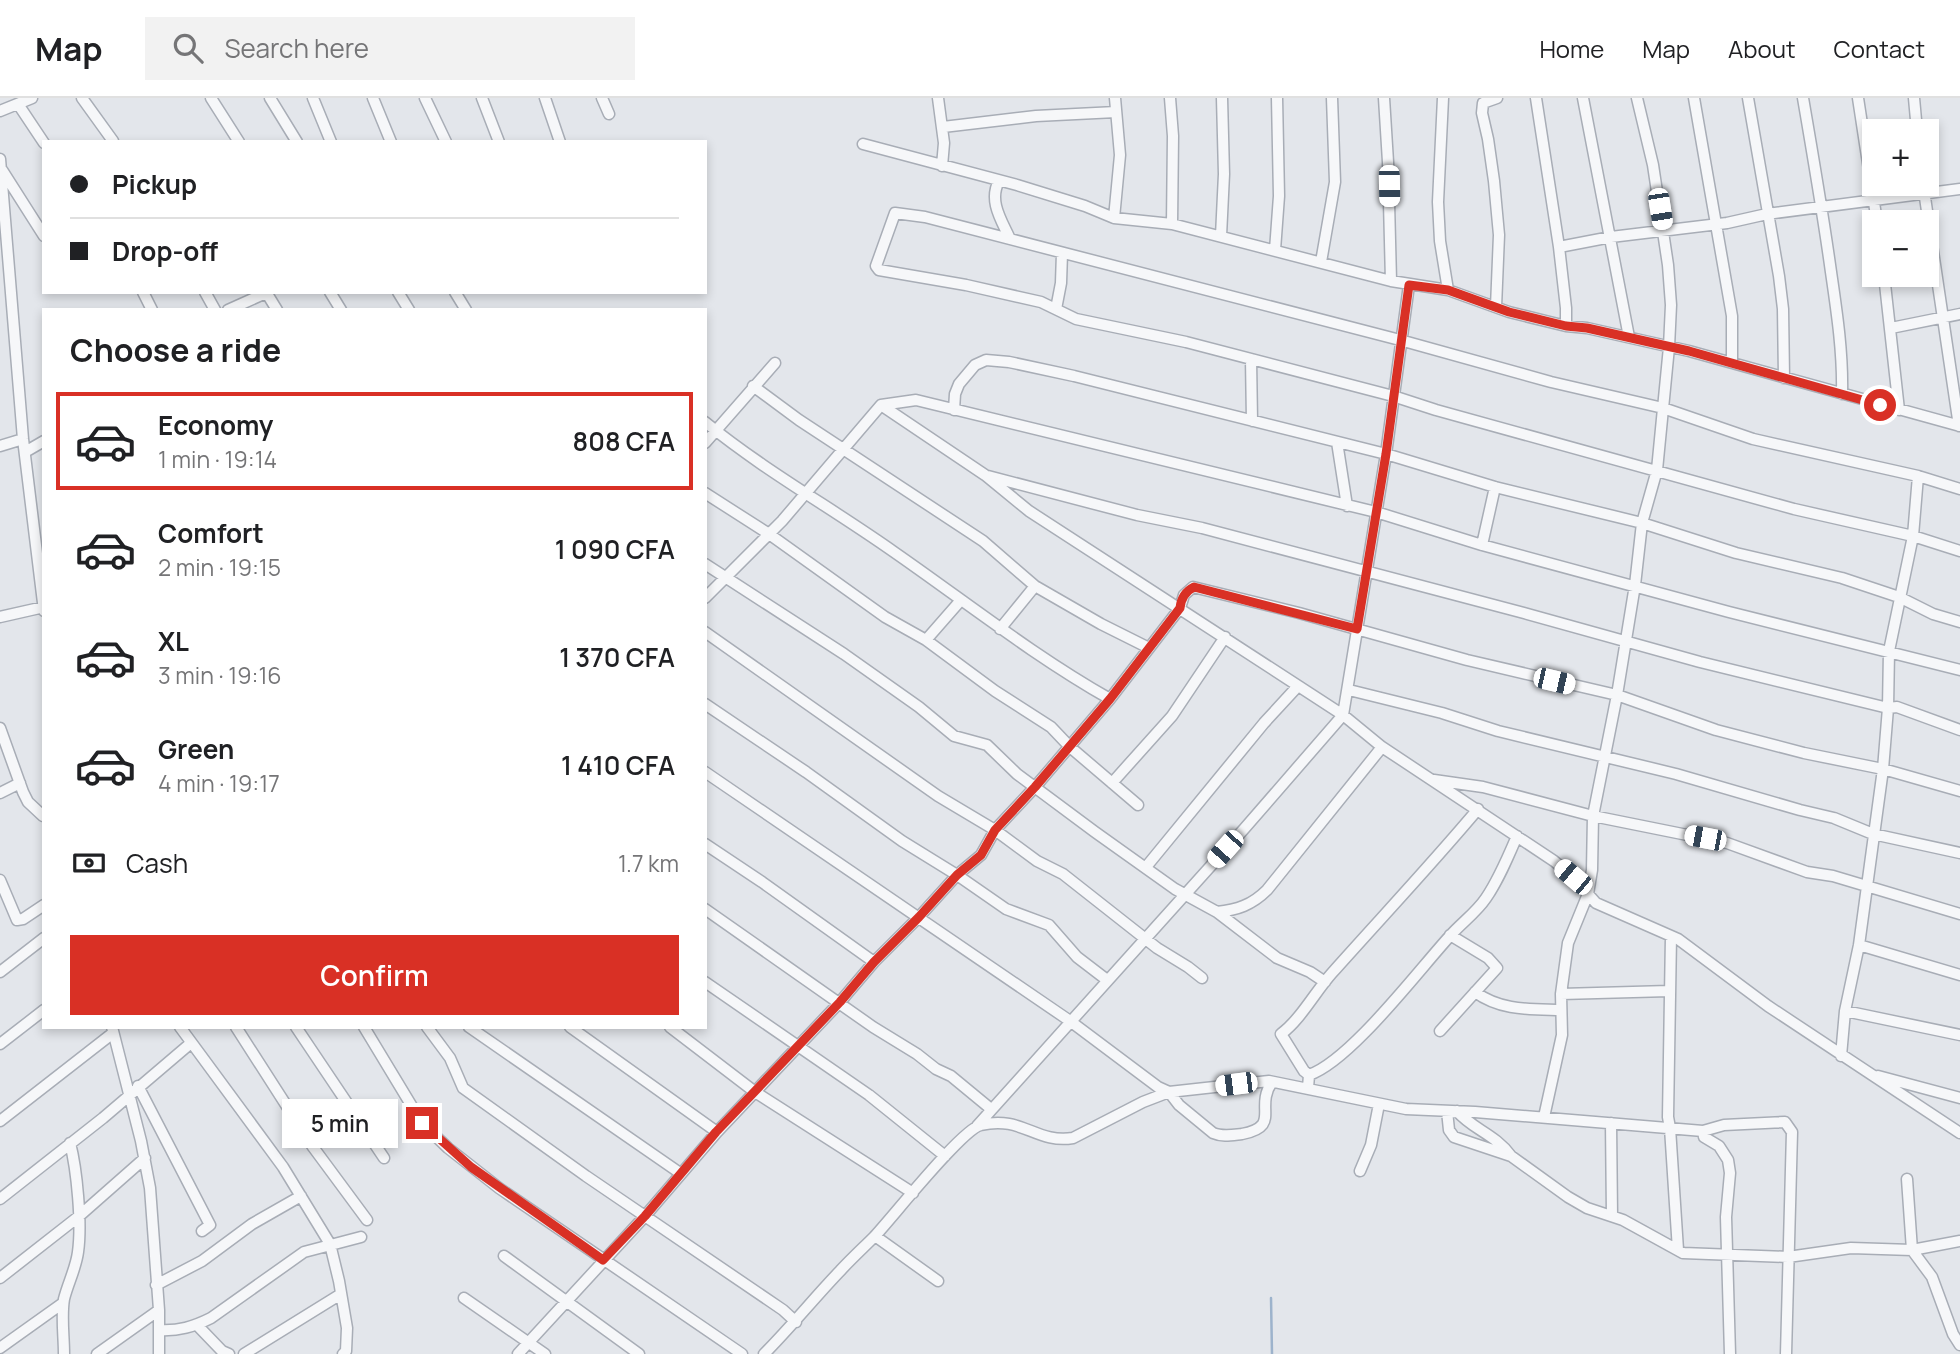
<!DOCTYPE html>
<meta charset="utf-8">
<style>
:root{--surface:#fff;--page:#f2f2f2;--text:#202124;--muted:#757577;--line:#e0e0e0;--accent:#d93025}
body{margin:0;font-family:Manrope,sans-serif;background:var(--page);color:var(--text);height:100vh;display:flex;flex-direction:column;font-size:26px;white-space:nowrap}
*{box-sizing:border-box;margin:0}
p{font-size:23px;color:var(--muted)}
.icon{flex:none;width:38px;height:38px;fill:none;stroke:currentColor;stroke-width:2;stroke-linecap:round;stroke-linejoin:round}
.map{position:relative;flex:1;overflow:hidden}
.details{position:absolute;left:42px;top:210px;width:665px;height:721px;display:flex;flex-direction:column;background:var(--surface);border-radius:0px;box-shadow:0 4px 10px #0003}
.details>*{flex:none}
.top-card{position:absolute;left:42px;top:42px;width:665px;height:154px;border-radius:0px;box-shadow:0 4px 10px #0003;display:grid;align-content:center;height:154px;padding:0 28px;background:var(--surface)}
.fabs{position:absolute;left:1862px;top:21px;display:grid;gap:14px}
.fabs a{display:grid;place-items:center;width:77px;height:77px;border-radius:0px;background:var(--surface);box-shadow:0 4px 10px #0003;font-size:35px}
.end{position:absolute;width:32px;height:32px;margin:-16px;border:9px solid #d93025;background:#fff;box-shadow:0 0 0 4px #fff}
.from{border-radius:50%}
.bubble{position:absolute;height:49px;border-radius:0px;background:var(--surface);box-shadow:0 4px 10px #0003;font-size:23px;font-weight:600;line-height:49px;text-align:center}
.car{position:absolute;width:21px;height:42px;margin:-21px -10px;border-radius:9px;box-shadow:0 0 5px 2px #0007;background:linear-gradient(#fff 24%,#345 0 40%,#fff 0 76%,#345 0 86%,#fff 0)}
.top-card b{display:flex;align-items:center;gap:24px;height:66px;font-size:26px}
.top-card b+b{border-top:2px solid var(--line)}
.top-card i{width:18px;height:18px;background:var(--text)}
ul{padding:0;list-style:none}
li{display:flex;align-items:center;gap:21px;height:98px;margin:0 14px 10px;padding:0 14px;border:4px solid transparent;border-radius:0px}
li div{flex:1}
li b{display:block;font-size:26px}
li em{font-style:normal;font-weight:600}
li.active{border-color:var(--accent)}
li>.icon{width:63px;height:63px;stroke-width:1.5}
h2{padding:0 28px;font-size:32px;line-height:84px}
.pay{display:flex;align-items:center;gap:18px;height:77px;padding:0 28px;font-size:26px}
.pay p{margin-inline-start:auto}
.action{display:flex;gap:14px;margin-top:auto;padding:14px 28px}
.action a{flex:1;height:80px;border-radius:0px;background:var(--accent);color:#fff;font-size:28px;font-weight:600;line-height:80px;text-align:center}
header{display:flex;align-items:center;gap:42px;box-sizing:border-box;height:98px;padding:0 35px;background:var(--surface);border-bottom:2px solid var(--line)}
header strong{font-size:33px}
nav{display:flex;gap:38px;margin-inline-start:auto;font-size:24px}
.search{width:490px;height:63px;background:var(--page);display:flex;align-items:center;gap:18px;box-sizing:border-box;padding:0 24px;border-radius:0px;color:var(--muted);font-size:26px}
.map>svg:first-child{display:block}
</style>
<header>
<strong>Map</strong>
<div class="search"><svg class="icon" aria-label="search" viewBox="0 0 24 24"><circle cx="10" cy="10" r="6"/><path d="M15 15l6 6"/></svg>Search here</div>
<nav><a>Home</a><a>Map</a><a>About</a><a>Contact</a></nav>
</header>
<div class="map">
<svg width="1960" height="1256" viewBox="0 0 1960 1256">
<rect width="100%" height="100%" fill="#e3e6eb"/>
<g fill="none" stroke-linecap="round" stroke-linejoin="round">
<path stroke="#9db3cc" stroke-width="2.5" d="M1271,1200L1272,1256"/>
<g stroke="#a8adb6" stroke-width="13">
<path id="minor" d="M82,0L113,43
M211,0L239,44
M270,0L297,44
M313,0L331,44
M373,0L391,44
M425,0L446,44
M482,0L499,44
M545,0L560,44
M602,0L609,16
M938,0L944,45L942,68
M1170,0L1173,38L1172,126
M1384,0L1388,64L1391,183
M1443,0L1438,104L1440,143L1448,192
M1536,0L1559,149L1566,210V228
M1583,0L1629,239
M1694,0L1732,218V265
M1748,0L1779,178L1783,211L1784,280
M1803,0C1813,58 1823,116 1831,174C1837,215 1843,255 1842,296
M1858,0L1877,124
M1914,0L1917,33
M18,6L44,45
M0,13L32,0
M943,29L1036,18L1116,14
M863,46L1017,87L1085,108L1114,120L1172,126L1391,183L1448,192L1509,214L1566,228L1587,230L1689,253L1960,328
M0,61L23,341L44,513
M2,72L44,138
M999,83C988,103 1002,123 1010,141
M1923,86L1959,328
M1114,120L1120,57L1115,0
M1221,138L1224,76L1222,0
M1559,149L1611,139L1727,125L1767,116L1960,91
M1275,152L1279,98L1277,0
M1321,164L1335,84L1332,0
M1884,177L1899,312
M1409,187L1386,356L1343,617L1382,649L1554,763L1573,779L1596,805L1678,841L1768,908L1960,1035
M143,194L152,212
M205,194L215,212
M266,194L277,212
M330,194L341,212
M398,194L409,212
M455,194L466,212
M1496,209L1499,137L1494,83L1488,41L1482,15L1483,5L1497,0
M1056,211L1061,185L1062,155
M228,212L268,194
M1891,230L1960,216
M1251,261L1252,323
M753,288L799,322L983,443L1035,488L1101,526L1149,550
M881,307L985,377L1029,413L1343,617L1244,731L977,1028
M954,312L955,296L959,286L975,267L986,262L1009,264L1074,278L1386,356L1495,389L1642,425L1736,455L1842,480L1899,499L1933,516L1960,524
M705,324C765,373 832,410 894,454C966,504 1034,558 1110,601
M1337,344L1347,408
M705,345L775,265
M0,348L23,341
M25,354L44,343
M988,378L1137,417L1202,430L1524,515L1700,564L1888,610L1897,609L1960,632
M1960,391L1918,378L1753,341L1663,310L1551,284L1400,242L925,119L895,115L876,168L879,172L966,187L1041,204L1076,221L1186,244L1393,298L1436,312L1794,411L1913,438L1960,453
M705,395L769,436L885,519L926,542L995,593L1051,629L1070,649L1138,707
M1482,447L1495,389
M705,466L844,556L919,609L954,638L987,647L1017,676L1095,734L1175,791L1217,814L1277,860L1310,874L1325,884
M705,500L782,423L881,307L916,302L1376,414L1482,447L1729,514L1960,572
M0,519L44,509
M1000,531L1035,488
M705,534L938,698L995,732L1037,763L1063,776L1157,850L1188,869L1202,880
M926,542L961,502
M1349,592L1442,615L1498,633L1676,676L1800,712L1834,720L1873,736L1960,755
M705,606L806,674L902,743L957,777L1006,811L1049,827L1077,859L1107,882
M0,630L23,694L28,704L43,718
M705,674L1070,923L1158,989L1169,994L1179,1007L1213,1035C1222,1039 1232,1037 1242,1036C1282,1028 1254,1010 1272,984
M1434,682L1483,689L1593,718L1727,745L1807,774L1833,778L1960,816
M1112,685L1172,618L1225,539
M0,695L20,685
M705,746L762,784L874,864
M1146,769L1264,625L1298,588
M0,782L17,822L23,821L44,807
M705,811L873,929L917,956L936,971L951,978L991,1011
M1217,814C1237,812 1252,807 1267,792L1382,649
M1671,838L1668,1019L1670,1030L1678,1152
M1859,847L1960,877
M0,874L44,840
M705,884L869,997L945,1058
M1475,894C1501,913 1530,911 1561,912
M1561,896L1669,893
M1845,913L1960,937
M112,929L141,1043L150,1090L159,1212V1256
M180,929L283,1069L330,1146L339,1183L347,1230L346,1253L343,1256
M236,929L313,1049L367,1122
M296,929L384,1060
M364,929L422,1025L448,1050L499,1090L742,1256
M427,929L450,960L463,990L586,1078L783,1212L796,1224
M469,929L680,1075
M570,929L717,1034
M670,929L755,994L913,1095
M1440,933L1497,870L1488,860L1450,837
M0,946L44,912
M1841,958L1845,913L1859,847L1883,671L1888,610L1889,553L1913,438L1918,378
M1309,977C1350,963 1418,873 1449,839C1461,825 1476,815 1486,800C1499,781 1508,759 1517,738
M1878,978L1960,1000
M138,988L210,1127L202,1133
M1308,990L1309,977L1304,973L1281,936C1301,921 1315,894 1332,875C1381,820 1431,767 1478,711
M1447,1013L1449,1032L1454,1039L1511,1058L1568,1099L1587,1110L1623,1122L1683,1155L1788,1159L1851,1150L1912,1152L1960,1143
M1457,1013C1472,1031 1495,1036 1511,1058
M1544,1019L1562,937L1561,896L1568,845L1588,796L1592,772L1593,718L1617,597L1635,487L1642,425L1657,372L1669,249L1671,207L1668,167L1653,67L1637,0
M0,1023L113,935
M1611,1025L1612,1118
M1703,1033L1704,1039L1719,1048L1728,1062L1730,1075L1726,1119L1730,1256
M1360,1073L1371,1047L1379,1006
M1907,1081L1912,1152L1932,1179L1953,1236L1960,1247
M0,1101L103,1020L191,945
M875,1138L938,1183
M504,1158L639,1256
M0,1180L78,1119L145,1060
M156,1187L202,1163L252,1126L301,1098
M464,1200L545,1256
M197,1227L222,1253L229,1256
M159,1232C179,1233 193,1229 211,1220L304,1154L361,1139
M0,1250L63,1205
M64,1256C64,1238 61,1218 64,1201C68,1185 76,1170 78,1154C82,1126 77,1072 70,1045
M97,1256L159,1212
M244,1256L341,1196
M518,1256L645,1118L717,1034L840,904L874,864L919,819L957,777L981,757L995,732L1035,689L1110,601L1180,510L1184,497L1193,489L1299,515L1467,562L1617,597L1716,632L1804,655L1883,671L1960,693
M764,1256C791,1229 814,1200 840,1173C851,1161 863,1150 874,1139C892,1120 962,1031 981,1027C1022,1017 1036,1046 1073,1040L1143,1004L1169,994L1269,983L1406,1011L1475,1014L1703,1033L1724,1027L1785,1024L1792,1034L1786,1256"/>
</g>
<use href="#minor" stroke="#f6f7f9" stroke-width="10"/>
</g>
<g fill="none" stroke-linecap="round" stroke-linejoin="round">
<path stroke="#d93025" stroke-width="9" d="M422,1025L471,1069L603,1162L645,1118L716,1034L840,904L874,864L919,819L957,777L981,757L995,732L1035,689L1110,601L1180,510C1181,501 1186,493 1194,489L1357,531L1386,356L1409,187L1448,192L1509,214L1566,228L1587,230L1689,253L1880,307"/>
</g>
</svg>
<div class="fabs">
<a>+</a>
<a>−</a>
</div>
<i class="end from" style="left:1880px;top:307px"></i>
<i class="end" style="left:422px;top:1025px"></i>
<div class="bubble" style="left:282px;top:1001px;width:116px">5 min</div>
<i class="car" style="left:1389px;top:88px;rotate:179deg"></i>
<i class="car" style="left:1660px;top:111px;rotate:171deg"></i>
<i class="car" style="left:1554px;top:583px;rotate:103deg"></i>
<i class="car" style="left:1705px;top:740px;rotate:281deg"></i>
<i class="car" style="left:1225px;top:751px;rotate:222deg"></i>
<i class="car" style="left:1573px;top:779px;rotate:310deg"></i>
<i class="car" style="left:1236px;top:986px;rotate:263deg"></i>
<div class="top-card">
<b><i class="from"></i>Pickup</b>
<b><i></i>Drop-off</b>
</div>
<section class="details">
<h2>Choose a ride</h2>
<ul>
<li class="active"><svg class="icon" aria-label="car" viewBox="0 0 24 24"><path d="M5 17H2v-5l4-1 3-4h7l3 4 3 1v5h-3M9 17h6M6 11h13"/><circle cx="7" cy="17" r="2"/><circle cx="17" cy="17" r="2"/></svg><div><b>Economy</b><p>1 min · 19:14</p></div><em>808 CFA</em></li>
<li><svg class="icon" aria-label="car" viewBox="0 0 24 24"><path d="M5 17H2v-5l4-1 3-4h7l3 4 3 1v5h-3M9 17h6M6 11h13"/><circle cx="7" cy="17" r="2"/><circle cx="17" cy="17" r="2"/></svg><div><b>Comfort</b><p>2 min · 19:15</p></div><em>1 090 CFA</em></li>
<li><svg class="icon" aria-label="car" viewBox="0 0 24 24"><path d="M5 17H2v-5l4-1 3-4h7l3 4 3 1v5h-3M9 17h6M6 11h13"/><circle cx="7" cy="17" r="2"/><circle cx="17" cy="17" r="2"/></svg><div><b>XL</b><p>3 min · 19:16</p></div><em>1 370 CFA</em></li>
<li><svg class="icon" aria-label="car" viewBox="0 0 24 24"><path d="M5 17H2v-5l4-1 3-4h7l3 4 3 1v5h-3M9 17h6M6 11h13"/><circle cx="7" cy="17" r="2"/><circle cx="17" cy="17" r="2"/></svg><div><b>Green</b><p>4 min · 19:17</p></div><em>1 410 CFA</em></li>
</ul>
<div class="pay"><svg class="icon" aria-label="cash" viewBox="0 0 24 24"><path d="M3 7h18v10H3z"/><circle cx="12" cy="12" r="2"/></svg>Cash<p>1.7 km</p></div>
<div class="action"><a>Confirm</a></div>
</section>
</div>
